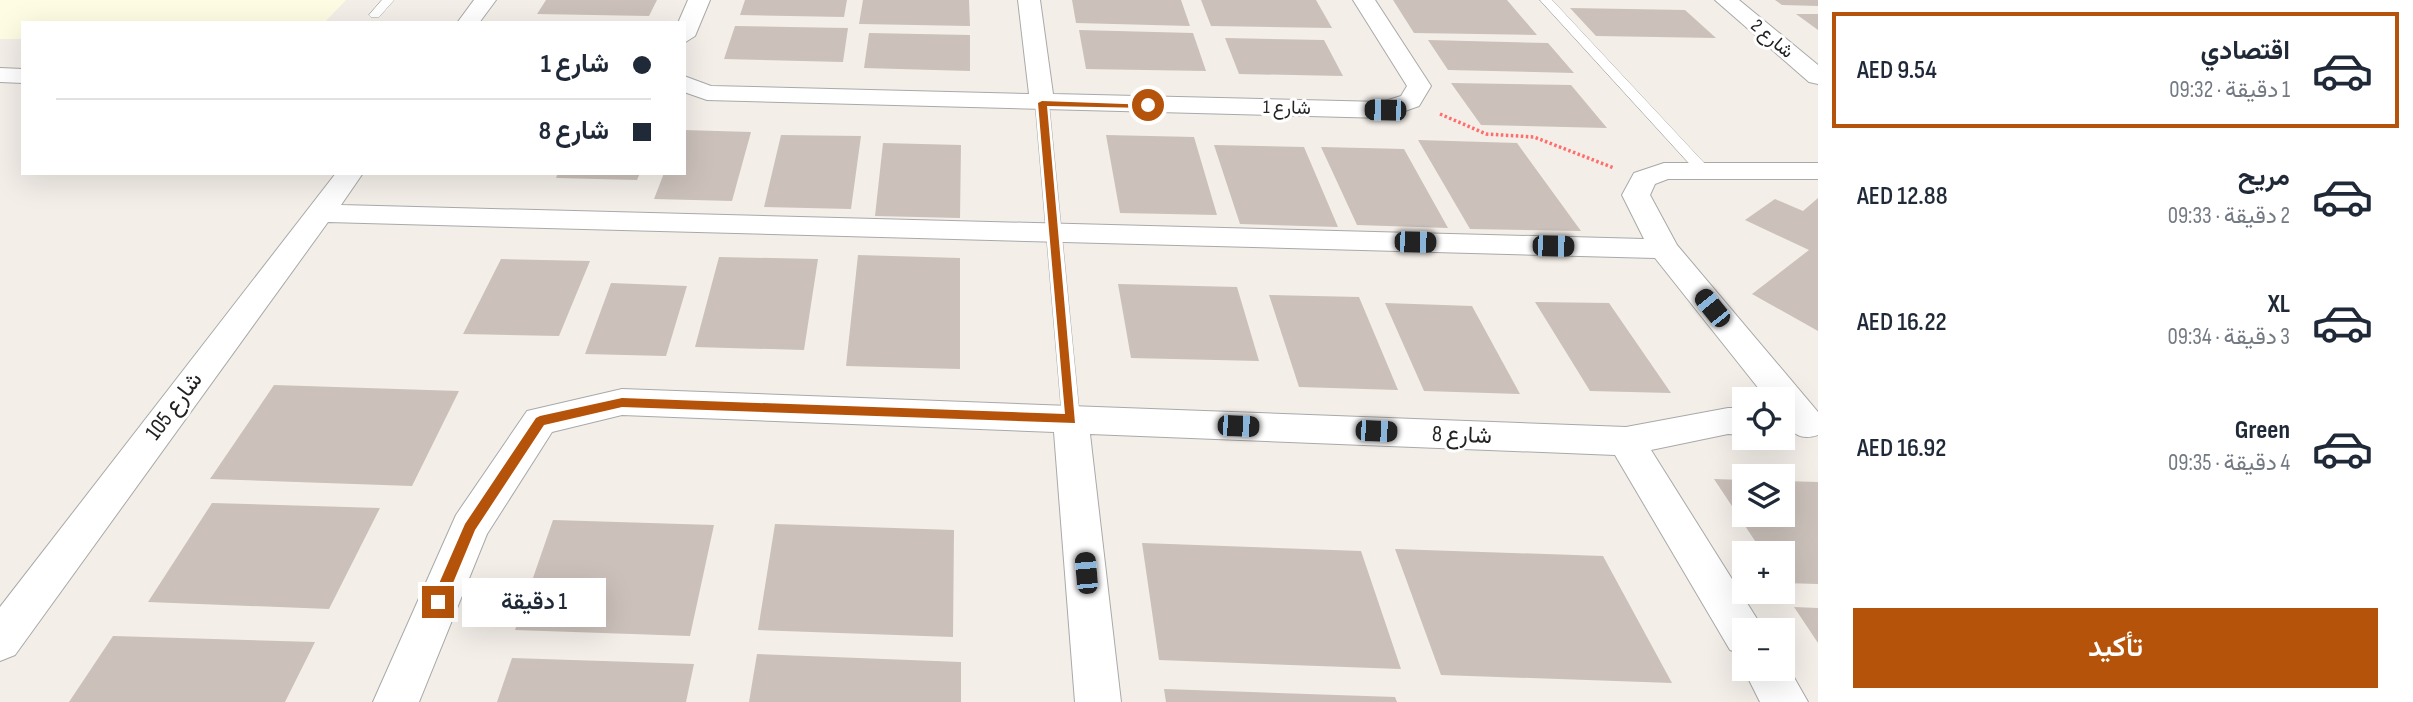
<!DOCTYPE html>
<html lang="ar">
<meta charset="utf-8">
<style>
:root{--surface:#fff;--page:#f6f6f7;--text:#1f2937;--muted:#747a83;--line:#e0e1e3;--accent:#b45309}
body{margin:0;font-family:"Sofia Sans Condensed",Vazirmatn,sans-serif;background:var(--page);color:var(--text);direction:rtl;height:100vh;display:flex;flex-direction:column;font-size:26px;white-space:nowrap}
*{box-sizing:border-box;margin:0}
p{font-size:23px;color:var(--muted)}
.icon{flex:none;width:38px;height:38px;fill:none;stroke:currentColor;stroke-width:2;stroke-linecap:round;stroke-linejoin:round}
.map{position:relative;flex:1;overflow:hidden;direction:ltr}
.sheet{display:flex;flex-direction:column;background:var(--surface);width:595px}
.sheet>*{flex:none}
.top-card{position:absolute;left:21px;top:21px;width:665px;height:154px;border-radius:0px;box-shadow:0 7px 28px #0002;direction:rtl;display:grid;align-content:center;height:154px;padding:0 35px;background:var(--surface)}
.controls{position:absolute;left:1732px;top:387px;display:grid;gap:14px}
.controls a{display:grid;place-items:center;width:63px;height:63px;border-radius:0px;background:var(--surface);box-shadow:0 7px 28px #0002;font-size:35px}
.end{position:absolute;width:32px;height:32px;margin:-16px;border:9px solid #b45309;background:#fff;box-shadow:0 0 0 4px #fff}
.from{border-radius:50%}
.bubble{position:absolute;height:49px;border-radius:0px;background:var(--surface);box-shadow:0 7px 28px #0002;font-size:23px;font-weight:600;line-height:49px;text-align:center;direction:rtl}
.car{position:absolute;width:21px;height:42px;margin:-21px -10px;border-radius:9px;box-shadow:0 0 5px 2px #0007;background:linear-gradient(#222 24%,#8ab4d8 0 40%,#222 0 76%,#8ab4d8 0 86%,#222 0)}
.top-card b{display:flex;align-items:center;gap:24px;height:66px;font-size:26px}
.top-card b+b{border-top:2px solid var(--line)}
.top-card i{width:18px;height:18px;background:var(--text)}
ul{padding:12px 0 0;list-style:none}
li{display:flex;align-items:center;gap:21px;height:116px;margin:0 14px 10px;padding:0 21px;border:4px solid transparent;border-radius:0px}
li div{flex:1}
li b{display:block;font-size:26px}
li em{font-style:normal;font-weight:600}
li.active{border-color:var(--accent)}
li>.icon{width:63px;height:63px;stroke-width:1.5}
.primary-button{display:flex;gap:14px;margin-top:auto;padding:14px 35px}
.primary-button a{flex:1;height:80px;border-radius:0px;background:var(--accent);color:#fff;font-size:28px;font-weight:600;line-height:80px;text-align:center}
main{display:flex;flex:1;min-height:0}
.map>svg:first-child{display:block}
</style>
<main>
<section class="sheet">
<ul>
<li class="active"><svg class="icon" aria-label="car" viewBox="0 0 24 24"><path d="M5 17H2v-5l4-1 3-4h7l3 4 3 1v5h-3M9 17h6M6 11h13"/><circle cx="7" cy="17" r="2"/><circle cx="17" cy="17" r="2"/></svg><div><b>اقتصادي</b><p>1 دقيقة · 09:32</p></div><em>AED 9.54</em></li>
<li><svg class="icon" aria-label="car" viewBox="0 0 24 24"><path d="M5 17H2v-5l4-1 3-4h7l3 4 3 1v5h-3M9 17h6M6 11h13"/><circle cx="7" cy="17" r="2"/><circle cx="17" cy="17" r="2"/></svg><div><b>مريح</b><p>2 دقيقة · 09:33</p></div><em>AED 12.88</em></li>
<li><svg class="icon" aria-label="car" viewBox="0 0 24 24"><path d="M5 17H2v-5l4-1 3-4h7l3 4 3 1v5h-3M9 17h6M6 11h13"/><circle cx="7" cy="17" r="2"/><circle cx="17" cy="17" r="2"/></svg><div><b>XL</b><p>3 دقيقة · 09:34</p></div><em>AED 16.22</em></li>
<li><svg class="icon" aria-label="car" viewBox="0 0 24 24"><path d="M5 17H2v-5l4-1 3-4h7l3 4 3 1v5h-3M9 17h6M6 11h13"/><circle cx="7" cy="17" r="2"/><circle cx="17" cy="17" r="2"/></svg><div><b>Green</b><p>4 دقيقة · 09:35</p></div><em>AED 16.92</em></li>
</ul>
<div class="primary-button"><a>تأكيد</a></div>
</section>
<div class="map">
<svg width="1818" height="702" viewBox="0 0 1818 702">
<rect width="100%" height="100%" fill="#f3eee8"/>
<path fill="#fffce4" d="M0,0H346L324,23H23V39H0Z"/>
<path fill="#cbc0ba" d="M546,0H657L649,16L537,14Z
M745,0H847L844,17L740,15Z
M863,0H969L970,26L859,24Z
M1072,0H1181L1190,26L1076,23Z
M1201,0H1316L1332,28L1211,26Z
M1393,0H1507L1537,35L1414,33Z
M1775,0H1818V6L1782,5Z
M1570,8L1685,10L1716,38L1596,36Z
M1796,14H1818V30Z
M735,26L848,28L843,62L724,59Z
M1079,30L1193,33L1206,71L1086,69Z
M869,33L970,35V71L864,68Z
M1225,38L1324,40L1343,76L1239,74Z
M1428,40L1548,43L1574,73L1448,70Z
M1451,83L1571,85L1607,128L1481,125Z
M684,130L751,132L732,201L654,199L664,173H684Z
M781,135L861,136L851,209L764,207Z
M1106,135L1194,137L1217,215L1120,213Z
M1418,140L1517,143L1581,231L1470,229Z
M883,143L961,145L960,218L875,216Z
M1214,145L1304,147L1338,227L1240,224Z
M1321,147L1404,149L1448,228L1357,225Z
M558,173H640L637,180L556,178Z
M1818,198V331L1752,294L1809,250L1745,220L1775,199L1803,211Z
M858,255L960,258V369L846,366Z
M719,257L818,259L804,350L695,347Z
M501,259L590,261L559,336L463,334Z
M611,283L687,286L666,356L585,354Z
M1118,284L1237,287L1259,361L1131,358Z
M1269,295L1359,297L1398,390L1299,387Z
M1535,302L1609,303L1671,393L1590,391Z
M1385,303L1472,306L1520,394L1424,391Z
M274,385L459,391L412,486L210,479Z
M1714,479L1745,480V514H1783V481L1818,482V584L1783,583V553H1763Z
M212,503L380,508L329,609L148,602Z
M553,520L714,525L690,636L515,630Z
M775,524L954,530L953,637L758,630Z
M1142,543L1361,551L1401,669L1159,660Z
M1395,549L1603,556L1672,683L1441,675Z
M1794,607L1818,608V643Z
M113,636L315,642L285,702H69Z
M757,654L961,662V702H749Z
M512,658L694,664L686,702H497Z
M1164,689L1395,697L1397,702H1166Z"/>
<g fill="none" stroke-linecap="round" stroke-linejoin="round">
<g stroke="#a9a9a9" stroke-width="1">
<path id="lane" d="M382,0H394L379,17H371L369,15Z
M1540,0H1552L1707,166V172H1697Z
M1042,99L1049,103L1080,419L1078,424H1064L1062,419L1035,103Z"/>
</g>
<g stroke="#a9a9a9" stroke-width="2">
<path id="street" d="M474,0H496L479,23H457Z
M688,0H710L695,36L684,43V23H678Z
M1018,0H1040L1053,94L1382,102L1401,96L1407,86L1353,0H1375L1431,86L1419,106L1385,118L707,100L684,92V76L711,86L1029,94Z
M1715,0H1739L1818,65V84L1809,82Z
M0,68L23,69V83L0,82Z
M1664,163H1818V179H1668L1655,184L1650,195L1677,245L1818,412V435C1791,444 1783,421 1783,399H1767L1655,258L328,222L15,655L0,661V607L336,173H363L341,205L1644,239L1622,195L1634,173Z
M622,389L1626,427L1728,408H1745V435L1728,434L1651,450L1764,630H1745V655L1730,650L1615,455L1090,434L1121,702H1075L1054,432L622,415L552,432L487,534L419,702H373L456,515L527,411Z
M1783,658L1808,702H1760L1743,668L1745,664V668H1783Z"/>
</g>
<path stroke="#ff6d6c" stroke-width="3.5" stroke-dasharray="2.5 2.5" stroke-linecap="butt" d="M1440,114L1486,134L1534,137L1614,168"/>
<use href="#lane" fill="#fff" fill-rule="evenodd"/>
<use href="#street" fill="#fff" fill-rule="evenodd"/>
</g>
<path fill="#b45309" d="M1042,101L1152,105L1148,108L1047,106L1075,423L622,407L544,425L475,530L443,607H433L431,602L465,524L536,418L540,416L622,398L1065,414L1038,103Z"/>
<g text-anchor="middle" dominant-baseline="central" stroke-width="6" stroke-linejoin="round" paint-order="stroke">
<g font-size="19" fill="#222" stroke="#fff">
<text transform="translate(1772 39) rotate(40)">شارع 2</text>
<text transform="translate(1287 108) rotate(1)">شارع 1</text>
</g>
<g font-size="23" fill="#222" stroke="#fff">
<text transform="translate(174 406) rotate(-53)">شارع 105</text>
<text transform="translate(1462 435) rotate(2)">شارع 8</text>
</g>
</g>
</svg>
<div class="controls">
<a><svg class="icon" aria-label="locate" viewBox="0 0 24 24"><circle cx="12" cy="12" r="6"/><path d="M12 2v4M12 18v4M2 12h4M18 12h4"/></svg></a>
<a><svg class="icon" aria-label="layers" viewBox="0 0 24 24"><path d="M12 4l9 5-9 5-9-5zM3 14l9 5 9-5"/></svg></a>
<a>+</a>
<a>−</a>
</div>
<i class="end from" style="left:1148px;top:105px"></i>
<i class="end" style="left:438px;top:602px"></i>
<div class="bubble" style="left:462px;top:578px;width:144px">1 دقيقة</div>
<i class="car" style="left:1385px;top:110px;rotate:271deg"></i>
<i class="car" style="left:1415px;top:242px;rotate:91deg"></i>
<i class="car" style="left:1553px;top:246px;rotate:91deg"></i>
<i class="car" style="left:1712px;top:308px;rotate:321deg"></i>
<i class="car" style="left:1238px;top:426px;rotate:92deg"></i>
<i class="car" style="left:1376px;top:431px;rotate:92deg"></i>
<i class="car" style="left:1086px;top:573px;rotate:355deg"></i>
<div class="top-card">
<b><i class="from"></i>شارع 1</b>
<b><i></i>شارع 8</b>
</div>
</div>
</main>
